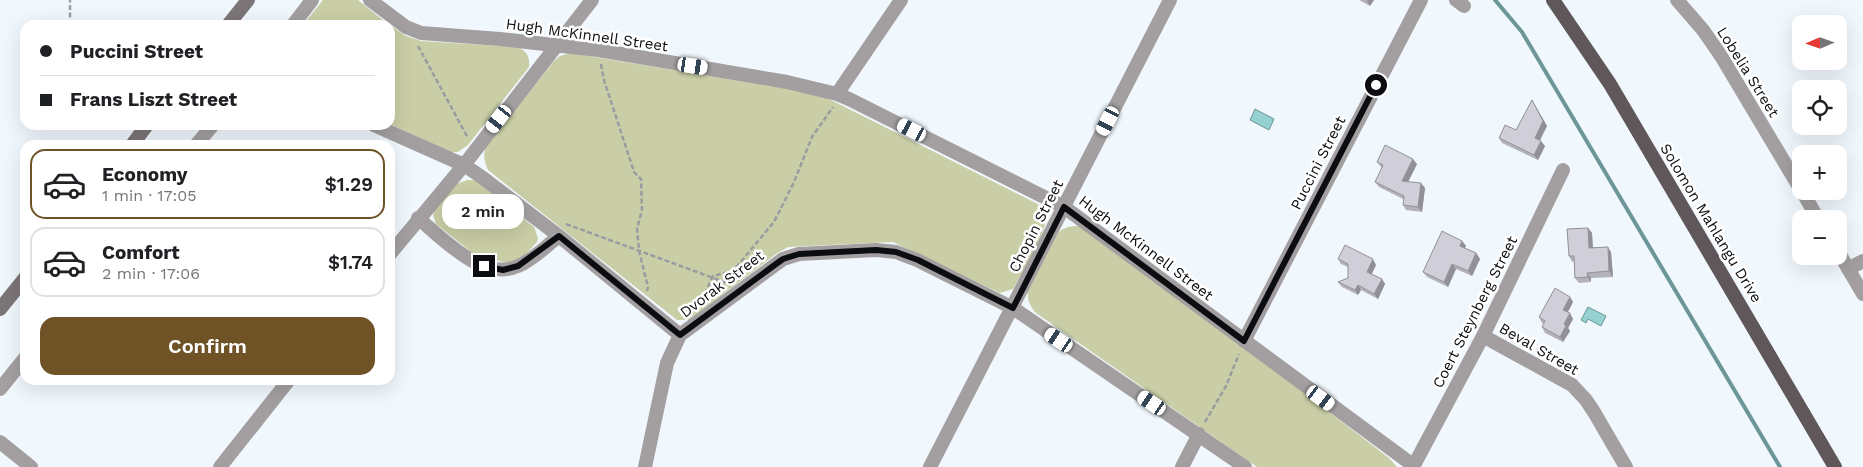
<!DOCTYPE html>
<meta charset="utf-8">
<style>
:root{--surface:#fff;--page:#f6f6f6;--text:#202124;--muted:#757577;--line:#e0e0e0;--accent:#6f5225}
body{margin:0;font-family:"Work Sans",sans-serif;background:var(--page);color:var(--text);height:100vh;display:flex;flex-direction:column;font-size:19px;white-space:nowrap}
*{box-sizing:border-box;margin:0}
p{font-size:16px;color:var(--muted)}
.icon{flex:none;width:28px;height:28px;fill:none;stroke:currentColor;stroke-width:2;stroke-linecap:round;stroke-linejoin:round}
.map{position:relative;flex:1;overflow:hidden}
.drawer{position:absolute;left:20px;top:140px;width:375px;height:245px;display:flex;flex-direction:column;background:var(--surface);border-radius:15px;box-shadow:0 5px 20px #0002}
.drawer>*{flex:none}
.guide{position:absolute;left:20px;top:20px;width:375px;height:110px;border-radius:15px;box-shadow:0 5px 20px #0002;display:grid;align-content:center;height:110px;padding:0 20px;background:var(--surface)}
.needle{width:32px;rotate:268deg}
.buttons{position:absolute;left:1792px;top:15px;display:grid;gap:10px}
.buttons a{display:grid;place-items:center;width:55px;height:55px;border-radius:10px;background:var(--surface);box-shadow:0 5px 20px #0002;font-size:25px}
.end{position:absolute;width:22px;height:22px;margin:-11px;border:6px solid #0b0d10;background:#fff;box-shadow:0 0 0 2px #fff}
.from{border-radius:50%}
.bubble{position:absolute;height:35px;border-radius:15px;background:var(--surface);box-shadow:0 5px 20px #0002;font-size:16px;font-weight:600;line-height:35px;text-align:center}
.car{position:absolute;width:15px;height:30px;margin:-15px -8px;border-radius:6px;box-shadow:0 0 4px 1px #0007;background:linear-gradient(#fff 24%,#345 0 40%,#fff 0 76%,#345 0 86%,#fff 0)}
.guide b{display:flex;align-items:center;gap:18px;height:48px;font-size:19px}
.guide b+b{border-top:1px solid var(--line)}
.guide i{width:12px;height:12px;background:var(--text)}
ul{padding:9px 0 0;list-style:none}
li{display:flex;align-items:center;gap:15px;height:70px;margin:0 10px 8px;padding:0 10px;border:2px solid var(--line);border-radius:15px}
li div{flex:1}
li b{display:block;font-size:19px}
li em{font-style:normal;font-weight:600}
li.active{border-color:var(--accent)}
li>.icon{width:45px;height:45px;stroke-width:1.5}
.action{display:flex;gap:10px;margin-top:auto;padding:10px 20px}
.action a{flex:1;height:58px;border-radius:15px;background:var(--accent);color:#fff;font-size:20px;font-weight:600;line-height:58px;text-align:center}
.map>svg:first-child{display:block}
</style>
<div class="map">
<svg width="1863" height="467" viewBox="0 0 1863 467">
<rect width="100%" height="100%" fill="#f1f8fd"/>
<path fill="#cacea6" d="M323,0H358L389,25H303Z
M390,25L406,36L421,41L518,47C527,51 530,57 529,67L468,145L458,152H451L390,124Z
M570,53L819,94L1038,204C1041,208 1046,212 1046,217C1047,231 1021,274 1013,289L1000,293L893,242L788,247L776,254L689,320H677L488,170C484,161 483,155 486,146L555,60L560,56Z
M467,180H474L481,184L534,227L538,238L537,242L525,255L511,262H503L475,255L436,224L433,215L434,212L456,184Z
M1080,226L1226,333L1389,458L1397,467H1257L1036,313C1030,306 1027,300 1028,291L1057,235C1062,227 1070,226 1080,226Z"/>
<path fill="#96d1d1" stroke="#6c9697" d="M1255,109L1274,119L1269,130L1250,120Z
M1588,307L1606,316L1601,326L1588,319L1586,323L1581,320Z"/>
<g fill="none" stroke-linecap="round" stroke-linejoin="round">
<path stroke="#6c9697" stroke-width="4" d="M1495,0L1522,32L1780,467"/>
<path stroke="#989da1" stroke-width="2.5" stroke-dasharray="5 2.5" stroke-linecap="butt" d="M70,25V0
M418,46L468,138
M601,64L604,80L634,172L641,179L642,210L637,229L639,251L648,287L647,291
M566,224L727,283
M704,301V295L713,276L733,271L774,222L794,182L812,137L833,107
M1205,422L1226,386L1239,354"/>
<path stroke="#a39fa0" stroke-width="14" d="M370,0L406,27L421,33L500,39L598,50L787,82L837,94L849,99L1064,207L1414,466
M1456,0L1464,6
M1677,0L1703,30L1721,56L1801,190
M293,25L312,0
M837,94L901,0
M374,125L464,165L483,178L559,236L680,335
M196,145L213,125
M1802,191L1818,219
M418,218C443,239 483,282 518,266C533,260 546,246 559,236
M1839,253L1863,294
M390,254L464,165L592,0
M1848,269L1863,261
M1483,336L1572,385L1586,400L1594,412L1626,467
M1244,341L1421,0
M0,389L25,358
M0,442L31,467
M220,467L289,380
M645,467L667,363L680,335L783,259L799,254L876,250L896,252L917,260L1013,308L1245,467
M930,467L1170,0
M1182,467L1199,434
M1413,467L1483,336L1563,170"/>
<path stroke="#7c7577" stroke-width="14" d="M228,25L248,0
M132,145L147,125
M0,309L25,278"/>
<path stroke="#5f575a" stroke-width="14" d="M1553,0L1610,84L1835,467"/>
</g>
<path fill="#b3b1ba" d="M1359,0H1374L1370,6Z
M1532,100L1547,126L1540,141L1545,146L1538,160L1502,143L1499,138L1516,130Z
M1377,162L1417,164L1408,182L1425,188L1422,212L1406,210L1403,205V199L1379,187L1375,182L1382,168Z
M1588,228L1592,233L1593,248L1611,252L1613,277L1591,278V282L1579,283L1575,278L1574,261L1572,262L1569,256Z
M1462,241L1466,246L1465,248L1476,253L1480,259L1472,276L1456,269L1448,287L1427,277L1423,272Z
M1338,259L1376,265L1372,274L1382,279L1385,284L1378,299L1361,290L1358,295L1342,287L1338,282L1348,278V267L1341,264Z
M1570,297L1573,302L1568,312L1573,319L1568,328L1570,331L1563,342L1545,333L1542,327L1544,324L1542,323L1539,317Z"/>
<path fill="#929097" d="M1367,0H1374L1370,6L1367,1Z
M1532,100L1547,126L1538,143L1535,138Z
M1541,141L1545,146L1538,160L1534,155Z
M1413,159L1417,164L1406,186L1402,181Z
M1421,183L1425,188L1422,212L1418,207Z
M1588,228L1592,233L1593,253L1589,248Z
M1462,241L1466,246L1463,251L1460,246Z
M1608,247L1611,252L1613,277L1609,271Z
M1476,253L1480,259L1472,276L1468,271Z
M1373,259L1376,265L1370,277L1367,272Z
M1452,264L1456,269L1448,287L1444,282Z
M1587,273L1591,278V282L1588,277Z
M1382,279L1385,284L1378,299L1374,294Z
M1358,285L1361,290L1358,295L1355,290Z
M1570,297L1573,302L1566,315L1563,310Z
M1570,313L1573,319L1568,328L1570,331L1563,342L1560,337L1564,324Z"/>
<path fill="#d0ced8" stroke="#929097" d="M1532,100L1543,121L1535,138L1541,141L1534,155L1499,138L1505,125L1516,130Z
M1385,145L1413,159L1402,181L1421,183L1418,207L1403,205L1404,196L1375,182L1383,165L1377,162Z
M1588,228L1589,248L1608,247L1609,271L1587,273L1588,277L1575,278L1574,256H1569L1567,229Z
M1442,231L1462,241L1460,246L1476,253L1468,271L1452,264L1444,282L1423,272Z
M1345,245L1373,259L1367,272L1382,279L1374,294L1358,285L1355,290L1338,282L1348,278V264L1338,259Z
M1555,288L1570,297L1563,310L1570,313L1564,324L1566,326L1560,337L1542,327L1545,321L1539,317Z"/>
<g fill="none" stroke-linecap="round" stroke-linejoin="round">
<path stroke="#0b0d10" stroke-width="6" d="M484,266L503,270L518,266L559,236L680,335L776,264L783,259L799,254L876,250L896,252L918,260L1013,308L1064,207L1244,341L1376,85"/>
</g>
<g text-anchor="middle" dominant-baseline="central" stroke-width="5" stroke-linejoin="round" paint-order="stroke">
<g font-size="15" fill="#0b0d10" stroke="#fff">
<text transform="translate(587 35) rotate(8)">Hugh McKinnell Street</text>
<text transform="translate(1748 72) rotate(58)">Lobelia Street</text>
<text transform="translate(1318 163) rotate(-63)">Puccini Street</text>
<text transform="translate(1711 223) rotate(59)">Solomon Mahlangu Drive</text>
<text transform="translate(1036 226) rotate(-63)">Chopin Street</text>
<text transform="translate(1146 248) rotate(37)">Hugh McKinnell Street</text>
<text transform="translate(722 284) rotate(-37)">Dvorak Street</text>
<text transform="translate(1475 312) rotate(-63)">Coert Steynberg Street</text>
<text transform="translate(1539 349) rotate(30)">Beval Street</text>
</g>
</g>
</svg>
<div class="buttons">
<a><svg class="needle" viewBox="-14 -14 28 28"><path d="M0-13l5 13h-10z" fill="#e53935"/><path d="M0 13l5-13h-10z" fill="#757577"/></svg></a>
<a><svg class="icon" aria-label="locate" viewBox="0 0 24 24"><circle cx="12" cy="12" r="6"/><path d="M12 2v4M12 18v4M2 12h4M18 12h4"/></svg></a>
<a>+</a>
<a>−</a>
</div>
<i class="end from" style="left:1376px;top:85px"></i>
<i class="end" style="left:484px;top:266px"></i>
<div class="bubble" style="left:442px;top:194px;width:82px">2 min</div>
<i class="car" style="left:693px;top:66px;rotate:99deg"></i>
<i class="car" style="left:499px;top:119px;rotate:218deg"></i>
<i class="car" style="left:1108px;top:121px;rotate:207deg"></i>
<i class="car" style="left:912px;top:130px;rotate:297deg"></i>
<i class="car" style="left:1059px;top:340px;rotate:304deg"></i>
<i class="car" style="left:1321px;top:398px;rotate:126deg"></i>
<i class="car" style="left:1152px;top:403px;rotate:304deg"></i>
<div class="guide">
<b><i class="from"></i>Puccini Street</b>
<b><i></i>Frans Liszt Street</b>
</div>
<section class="drawer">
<ul>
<li class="active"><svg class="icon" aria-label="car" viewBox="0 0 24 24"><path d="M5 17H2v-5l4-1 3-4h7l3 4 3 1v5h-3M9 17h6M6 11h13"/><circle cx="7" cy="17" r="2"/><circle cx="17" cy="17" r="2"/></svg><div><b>Economy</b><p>1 min · 17:05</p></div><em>$1.29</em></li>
<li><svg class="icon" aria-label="car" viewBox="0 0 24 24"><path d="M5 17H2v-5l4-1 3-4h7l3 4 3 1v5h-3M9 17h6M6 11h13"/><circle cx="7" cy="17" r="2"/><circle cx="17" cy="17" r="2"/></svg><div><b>Comfort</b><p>2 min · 17:06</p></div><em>$1.74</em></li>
</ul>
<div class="action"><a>Confirm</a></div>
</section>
</div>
